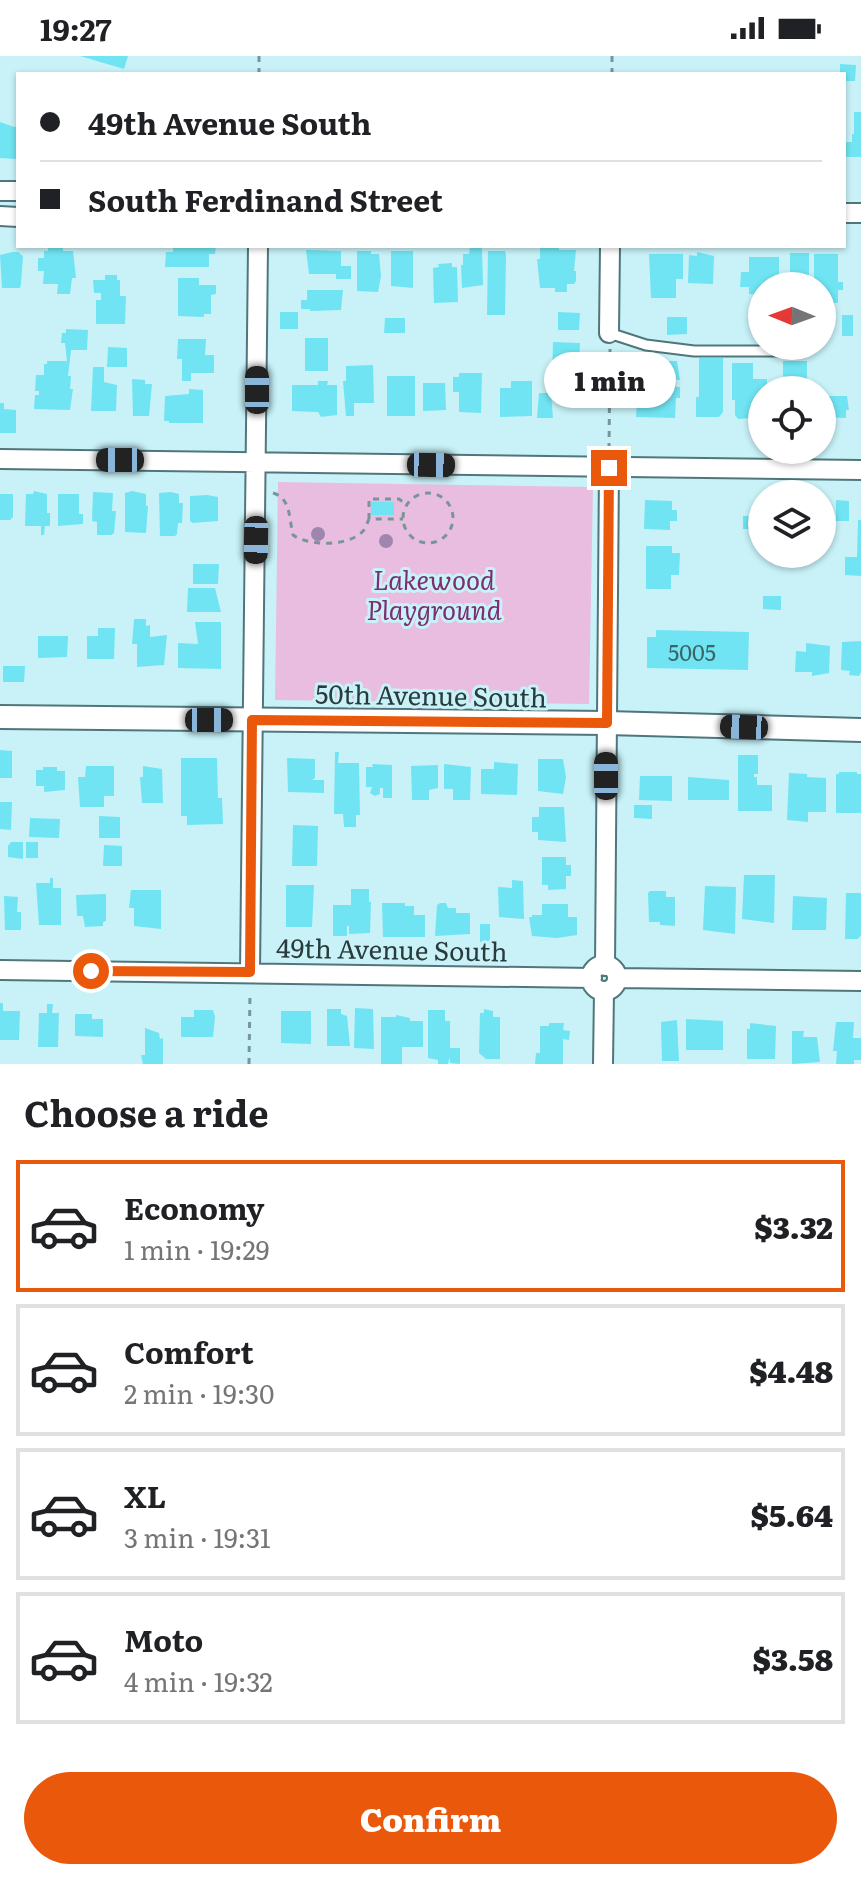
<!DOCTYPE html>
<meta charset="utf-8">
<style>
:root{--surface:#fff;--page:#f2f2f2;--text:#202124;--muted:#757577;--line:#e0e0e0;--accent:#ea580c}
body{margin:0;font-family:Literata,serif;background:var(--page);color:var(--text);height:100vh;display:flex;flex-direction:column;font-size:30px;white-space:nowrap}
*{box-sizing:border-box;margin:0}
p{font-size:26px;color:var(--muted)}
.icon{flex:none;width:44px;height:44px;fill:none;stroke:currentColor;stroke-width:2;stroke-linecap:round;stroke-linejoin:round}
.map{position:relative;height:1008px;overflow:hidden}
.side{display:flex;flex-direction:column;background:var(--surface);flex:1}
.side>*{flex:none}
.hud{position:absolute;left:16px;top:16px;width:830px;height:176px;border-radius:0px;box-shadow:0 2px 6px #0004;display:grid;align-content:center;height:176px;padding:0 24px;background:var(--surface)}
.needle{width:52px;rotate:271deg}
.fabs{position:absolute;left:748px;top:216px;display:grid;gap:16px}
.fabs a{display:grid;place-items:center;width:88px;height:88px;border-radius:50%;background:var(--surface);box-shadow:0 2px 6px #0004;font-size:40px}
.end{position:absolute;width:36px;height:36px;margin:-18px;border:10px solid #ea580c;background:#fff;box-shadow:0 0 0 4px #fff}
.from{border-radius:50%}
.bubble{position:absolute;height:56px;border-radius:28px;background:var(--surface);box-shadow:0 2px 6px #0004;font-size:26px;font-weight:800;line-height:56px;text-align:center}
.car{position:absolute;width:24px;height:48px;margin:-24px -12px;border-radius:10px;box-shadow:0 0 6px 2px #0007;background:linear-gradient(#222 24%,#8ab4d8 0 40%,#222 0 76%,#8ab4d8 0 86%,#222 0)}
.hud b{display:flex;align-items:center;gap:28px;height:76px;font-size:30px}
.hud b+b{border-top:2px solid var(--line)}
.hud i{width:20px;height:20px;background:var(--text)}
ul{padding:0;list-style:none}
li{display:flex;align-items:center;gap:24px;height:132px;margin:0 16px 12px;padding:0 8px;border:4px solid var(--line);border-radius:0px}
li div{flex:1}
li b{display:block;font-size:30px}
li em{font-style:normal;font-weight:800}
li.active{border-color:var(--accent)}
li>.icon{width:72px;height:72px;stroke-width:1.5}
h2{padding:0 24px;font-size:36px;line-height:96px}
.action{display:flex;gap:16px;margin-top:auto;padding:16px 24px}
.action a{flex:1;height:92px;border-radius:48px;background:var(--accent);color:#fff;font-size:32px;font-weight:800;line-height:92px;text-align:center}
.status{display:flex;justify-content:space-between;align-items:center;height:56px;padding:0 40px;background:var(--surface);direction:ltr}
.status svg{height:22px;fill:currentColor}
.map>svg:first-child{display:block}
</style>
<div class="status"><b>19:27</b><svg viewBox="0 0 49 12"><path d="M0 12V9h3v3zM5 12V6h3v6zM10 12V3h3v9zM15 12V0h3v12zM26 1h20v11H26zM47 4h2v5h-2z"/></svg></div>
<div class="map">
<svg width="861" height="1008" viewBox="0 0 861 1008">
<rect width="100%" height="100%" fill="#c8f2f8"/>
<path fill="#e8bddf" d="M278,426L593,431L589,648L275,644Z"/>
<path fill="#70e4f2" d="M80,0H128L124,13Z
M840,8L856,9L855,25H844V18H840Z
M854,56H861V101H845L846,86H852V78H854Z
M0,66L14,71L18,70L16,103L0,102Z
M173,190H216L215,198H209V211H165L166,196H173Z
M470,190H480L482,193L483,229L462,232L461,209H463V198H469Z
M540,190H559V194H576L574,215H576V225L574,228H567V236H555V232H540L537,203H540Z
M48,191L63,192V195H73L76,222H72L70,238H57L58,228H43L44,215H38V202H44V195H48Z
M306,194L341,195V210H351V223H336V218H309Z
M357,195H371V198H379L381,220L378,236L357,235Z
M391,195H413V232L391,230Z
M488,195H505L506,199L505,259H487Z
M12,196H18L23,200L21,228L20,232H2L0,199Z
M697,196L714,200L713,228L688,227L689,199L697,200Z
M790,197H809V230H790Z
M649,198H683V223H676V242H651Z
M814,198H838V226H843V234H838V247H822V230H814Z
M749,201H779V230H762V239L749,238V231H740L741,216H749Z
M452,207V211H457L458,246L434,247L433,212L439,211L438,208Z
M105,219H117V224H120V240H126L125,268H96V244H101V237H94L93,224H105Z
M178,222H199V229H216V238L211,239V258H204V261L178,260Z
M307,234H343L341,254L310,255V253H301V244H307Z
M280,256H298V273H280Z
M558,256L580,257L579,274H558Z
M842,259H853V280H842Z
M667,261H687V278L667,279Z
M385,262H405V277H384Z
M66,273L88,274L87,294H71L68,320H71L70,333H73L70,354L34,353L35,339H39V335H35L36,319H44V308H47V305H67L65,287H61L62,277H66Z
M305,282H328V315H305Z
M178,283H206L205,299H214V317H191V325H182V303H177Z
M553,286L580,287L578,328H562V324H552Z
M108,291L127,292V311H107Z
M699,302H723V356L719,361H696V341H699Z
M655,305H677L680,324H676V331H680V342H676L675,362L636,361L637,340H644L645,312H655Z
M783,305H807V334H779V324H783Z
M732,307H753V323H767V334H762V361L738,363L735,359V344H732Z
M373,309L374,347H354V360H346L343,325H346V310Z
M93,311H104V326L117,329L116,355H91Z
M459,317H482L481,357L459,356V336H453V321H459Z
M387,320H415V360H387Z
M132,323L145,324V328H152L149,360H133Z
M318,325H328L327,329H337V359L321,361L318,356L292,355V329H318Z
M511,325H532V360L500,361V332H511Z
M423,327H445L446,354L423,355Z
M189,333L203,334V367H169V365H164L165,340L189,338Z
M539,337H551L553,362H537Z
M822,340H847L849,354H846V362L822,361Z
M0,347H4V353L16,354V377H0Z
M34,435L47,438V457H50V470H45L44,479H41V470H25L26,438H33Z
M132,435L146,438V450H148L146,477L125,476V437Z
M93,436L113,437L112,455H116L114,477L111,479H97V466L92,465Z
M171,436L179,438V447H183L182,467H178L177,478L175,480H160L159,437Z
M0,438H13V461L10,464H0Z
M58,438H79V458H83V468L58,470Z
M207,439L218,441V465L193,467L190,465V440Z
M645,444L672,445V454H677V465H670V474L644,473Z
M836,444L849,445V465H836Z
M371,446H394V459H371Z
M822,449H831L830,487H827V495H822Z
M743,460H762V482H752V473H743Z
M858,464H861V520L845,519V501H857Z
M646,490H672V497H680L679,519H671V533H646Z
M193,508H219L218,528H193Z
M188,532H215L221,556H187Z
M763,540H781V554L763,553Z
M134,563H146V570L150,569V581L167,579L164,609L137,611V588H132Z
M195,566H221V613L178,612V587L198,588Z
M98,572H115L114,603H87V580H98Z
M656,574L749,576L748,614L647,612V581H656Z
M38,580H68L67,601L38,602Z
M861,585V616L859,620L849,619L850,615L841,614L842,586Z
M806,587L830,590L829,617L812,620V616H795L796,595L806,596Z
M3,610H25L24,626H3Z
M0,694L12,695V722H0Z
M335,696H339L338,707H359L360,759H356V771H344L343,758H334Z
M738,699H758V718H754V721H757V729H772V755H738Z
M181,702H217L218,742H222L223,768L187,769V760H181Z
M287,702L315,703V722L312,724H324V737L288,736Z
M538,703H563L566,721L563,738L538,735Z
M494,706L518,708L517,739L481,738V713H494Z
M372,708L392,709V742H383V732H380V738L375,740L370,737L372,731H366V711H373Z
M444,708L471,711L470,744H453V733H444Z
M438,709V732L429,734V744H412L411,710Z
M86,710H114V740H104V751H80L78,721H85Z
M143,710L162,713L163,747H142L140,721H143Z
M43,711H57V715H65V734L44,736V730H36V714H43Z
M839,716H857V718H861V757H836V718H839Z
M789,717L807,718V721L826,722V756H808V766L787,764Z
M640,720H672V745L639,744Z
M688,721L729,724V744H688Z
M0,746H12L11,774L0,773Z
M634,749H652V763L634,762Z
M539,751H564L566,786L538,784V776H532V761H539Z
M99,760L120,761V782H99Z
M30,762L60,763L59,782L29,781Z
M293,769L318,770L317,810H292Z
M11,786H23V803L8,801V790Z
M26,786H38V802H26Z
M104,789L122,790V810H103Z
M542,801H566V809H571V820H566V833L548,834V829H542Z
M744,819H775L774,867L742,863Z
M50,822H53V832H61V869H39L36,827H50Z
M512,824L523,825L524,863L499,861L498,831L512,832Z
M286,829H314L312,871H286Z
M705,830L736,831L735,878L703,874Z
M351,833H369V846H371L370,877L349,878V870H347V880H333V849H351Z
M131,834H161V873L134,870V852H129Z
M650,835H666V841H675V870L660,869V866H649L648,837Z
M846,837H861V879L858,883H845Z
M106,838V865L103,866V870L85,871L83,860H77L76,839Z
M4,840L18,841L17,856H21V874H5Z
M793,840L827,842L826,874H792Z
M382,847H405V850H414V859H425V881H383Z
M440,847H446L448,852H456V857H470V878L435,880L437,849Z
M542,848H568V861H577V879L557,882L532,880L529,861H532V859H542Z
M480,868H490V885L480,886Z
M0,947H3V955H20L19,984H0Z
M47,948H53L52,957H59L58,991H38L39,957H47Z
M355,952L373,953L374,993L354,992Z
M327,953H341V958L347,960L350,990H327Z
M484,953L493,955V961H500V1003H486L479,997L480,957H484Z
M194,954H213L215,961L213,981H181V961H194Z
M428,954H445V965H450V992H460V1008L450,1007V1001L448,1008H438V1004L428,1002Z
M281,955H311V988L281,987Z
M75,958H92V963H103V981L75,980Z
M396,959L410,962V965H423V991H402V1008H381V961H396Z
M686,963L723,965V994H686Z
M677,964L679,1005H662L661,966Z
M836,966H854L853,982H861V1004H854V1008H836L837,995H833Z
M549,967H564L563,974L570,975L569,984L563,983V1008H535L536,997H540V970H549Z
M750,967L776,970L775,1003H747V973H750Z
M145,972L159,977L160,983L163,982V1008H143L141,999H145Z
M792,975H804L803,981H817L820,1006L792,1008Z"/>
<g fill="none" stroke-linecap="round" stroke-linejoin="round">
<g stroke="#50767b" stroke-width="13">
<path id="service" d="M609,277L646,289L694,295H799"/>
</g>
<g stroke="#50767b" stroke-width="22">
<path id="minor" d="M0,135H18
M844,157H861
M0,160L18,161
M609,277L610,190
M0,403L861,414
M591 922a13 13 0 1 1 26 0a13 13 0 1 1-26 0Z
M605,910L609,412
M0,914L592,922
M250,916L258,190
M617,922L861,925
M603,1008L604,935"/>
</g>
<g stroke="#50767b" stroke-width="26">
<path id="tertiary" d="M0,661L607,667L861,674"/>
</g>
<path stroke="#78969a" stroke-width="3" stroke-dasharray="6 6" stroke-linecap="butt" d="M259,18V0
M612,18V0
M609,393L610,293
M403 462a25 25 0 1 1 50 0a25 25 0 1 1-50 0Z
M273,437C291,442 289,463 293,479C308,490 349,491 363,475C366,472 367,467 369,463H403
M369,463V443H399L407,449
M249,1008L250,936"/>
<use href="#service" stroke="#fff" stroke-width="9"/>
<use href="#minor" stroke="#fff" stroke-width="18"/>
<use href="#tertiary" stroke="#fff" stroke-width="22"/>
</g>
<g fill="#9e86ae">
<circle cx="318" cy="478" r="7"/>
<circle cx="386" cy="485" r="7"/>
</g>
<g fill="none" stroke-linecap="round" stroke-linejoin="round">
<path stroke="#ea580c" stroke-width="10" d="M91,915L250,916L252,664L607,667L609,412"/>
</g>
<g text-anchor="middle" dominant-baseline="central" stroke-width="6" stroke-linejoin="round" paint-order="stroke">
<g font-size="22" fill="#3c656a">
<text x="692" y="595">5005</text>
</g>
<g font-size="26" font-style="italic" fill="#7c2e71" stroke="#c8f2f8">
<text x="434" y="522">Lakewood<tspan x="434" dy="30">Playground</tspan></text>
</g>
<g font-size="26" fill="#2a3b3d" stroke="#c8f2f8">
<text transform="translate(431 638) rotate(1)">50th Avenue South</text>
<text transform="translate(392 892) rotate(1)">49th Avenue South</text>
</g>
</g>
</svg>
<div class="fabs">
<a><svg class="needle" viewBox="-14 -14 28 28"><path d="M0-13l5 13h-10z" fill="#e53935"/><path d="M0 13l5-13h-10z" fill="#757577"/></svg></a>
<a><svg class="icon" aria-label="locate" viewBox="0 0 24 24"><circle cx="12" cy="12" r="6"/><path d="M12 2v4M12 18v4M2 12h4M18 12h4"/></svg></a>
<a><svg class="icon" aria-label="layers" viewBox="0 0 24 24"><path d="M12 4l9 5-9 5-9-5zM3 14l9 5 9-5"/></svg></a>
</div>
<i class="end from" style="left:91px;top:915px"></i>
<i class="end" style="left:609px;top:412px"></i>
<div class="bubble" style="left:544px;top:296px;width:132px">1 min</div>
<i class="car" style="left:257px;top:334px;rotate:0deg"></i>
<i class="car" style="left:120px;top:404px;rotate:270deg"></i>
<i class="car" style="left:431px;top:409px;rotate:91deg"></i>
<i class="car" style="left:256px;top:484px;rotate:181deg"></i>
<i class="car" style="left:209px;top:664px;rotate:90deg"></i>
<i class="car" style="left:744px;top:671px;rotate:272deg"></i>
<i class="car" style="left:606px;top:720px;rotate:0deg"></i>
<div class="hud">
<b><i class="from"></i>49th Avenue South</b>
<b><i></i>South Ferdinand Street</b>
</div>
</div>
<section class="side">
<h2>Choose a ride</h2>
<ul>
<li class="active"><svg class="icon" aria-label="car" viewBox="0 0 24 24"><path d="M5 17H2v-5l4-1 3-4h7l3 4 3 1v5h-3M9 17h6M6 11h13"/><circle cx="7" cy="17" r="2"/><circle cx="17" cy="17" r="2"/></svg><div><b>Economy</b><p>1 min · 19:29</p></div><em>$3.32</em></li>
<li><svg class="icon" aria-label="car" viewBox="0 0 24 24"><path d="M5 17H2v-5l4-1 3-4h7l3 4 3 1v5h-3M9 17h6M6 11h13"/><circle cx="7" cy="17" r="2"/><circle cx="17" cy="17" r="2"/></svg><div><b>Comfort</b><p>2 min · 19:30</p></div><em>$4.48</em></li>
<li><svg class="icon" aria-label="car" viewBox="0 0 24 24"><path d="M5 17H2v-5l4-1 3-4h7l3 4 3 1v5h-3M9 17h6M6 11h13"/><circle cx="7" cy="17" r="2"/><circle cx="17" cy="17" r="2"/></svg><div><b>XL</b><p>3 min · 19:31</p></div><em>$5.64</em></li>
<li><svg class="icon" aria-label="car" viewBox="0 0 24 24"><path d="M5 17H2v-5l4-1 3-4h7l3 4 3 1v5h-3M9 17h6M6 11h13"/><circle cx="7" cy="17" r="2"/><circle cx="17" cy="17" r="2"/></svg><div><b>Moto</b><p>4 min · 19:32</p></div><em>$3.58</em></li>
</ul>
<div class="action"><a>Confirm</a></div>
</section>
